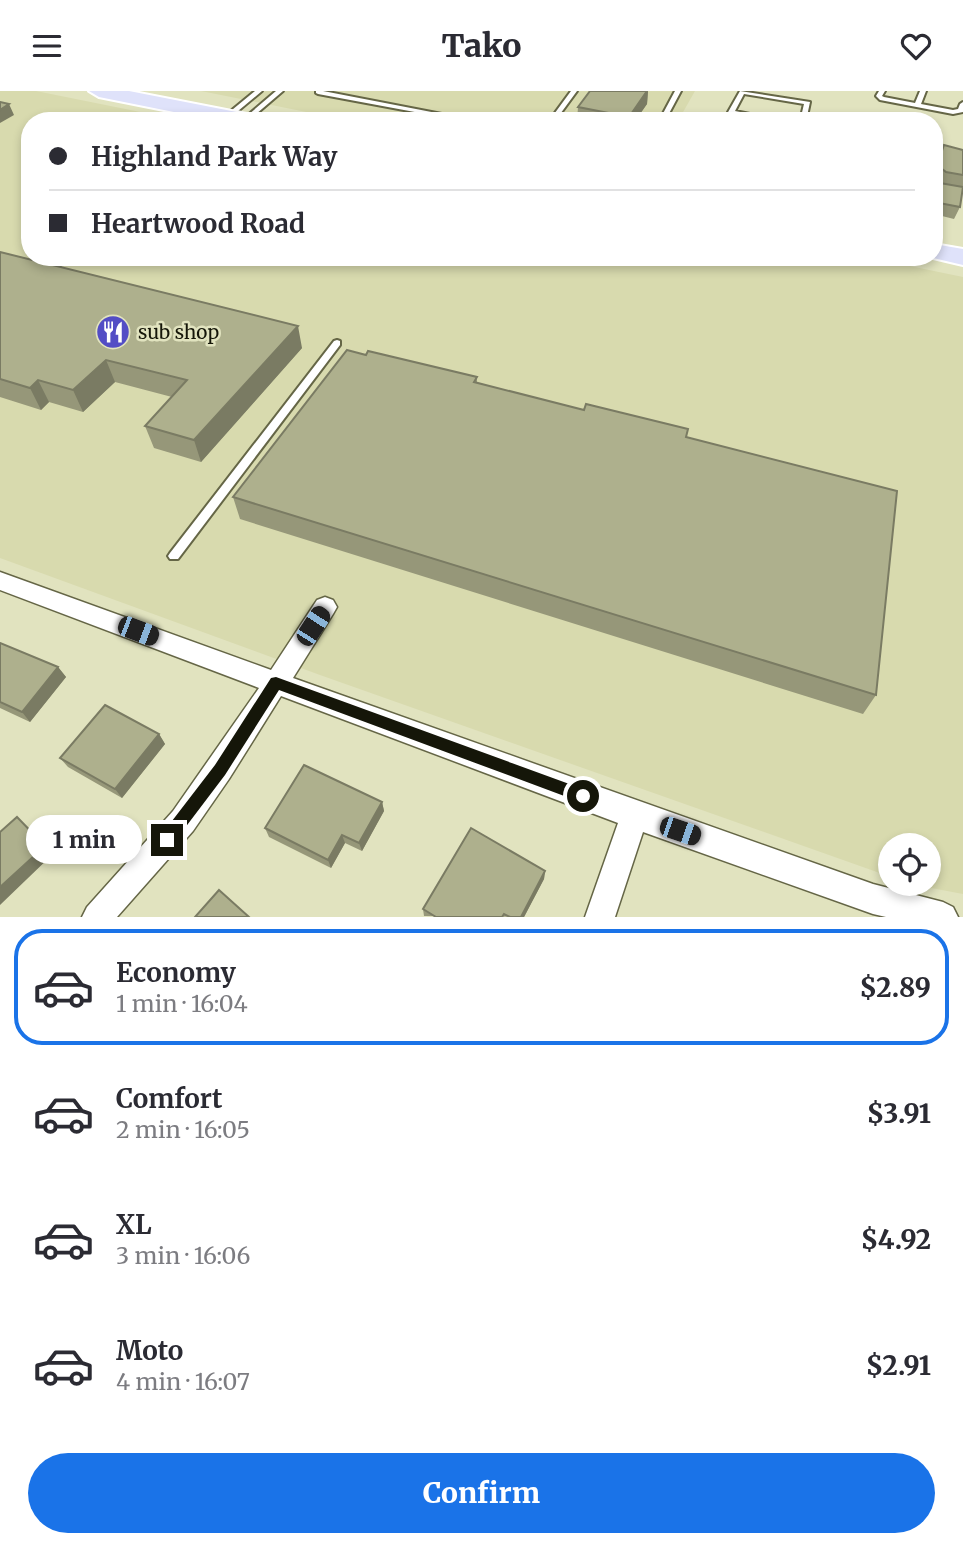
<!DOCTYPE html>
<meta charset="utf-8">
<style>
:root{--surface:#fff;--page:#f2f2f3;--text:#2b2b33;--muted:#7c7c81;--line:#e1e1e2;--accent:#1a73e8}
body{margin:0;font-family:Merriweather,serif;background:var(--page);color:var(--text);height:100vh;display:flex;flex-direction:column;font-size:26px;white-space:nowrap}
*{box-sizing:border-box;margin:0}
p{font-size:23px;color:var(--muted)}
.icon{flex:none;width:38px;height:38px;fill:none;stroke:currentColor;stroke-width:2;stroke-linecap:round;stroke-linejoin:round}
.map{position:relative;height:826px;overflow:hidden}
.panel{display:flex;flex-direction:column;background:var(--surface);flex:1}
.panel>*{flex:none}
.top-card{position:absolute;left:21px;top:21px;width:922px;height:154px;border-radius:28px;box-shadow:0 4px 10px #0003;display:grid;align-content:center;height:154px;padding:0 28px;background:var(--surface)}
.fabs{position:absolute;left:878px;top:742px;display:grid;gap:14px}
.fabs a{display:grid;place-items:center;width:63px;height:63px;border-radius:50%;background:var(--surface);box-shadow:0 4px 10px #0003;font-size:35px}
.end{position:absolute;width:32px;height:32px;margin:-16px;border:9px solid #151609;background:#fff;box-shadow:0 0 0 4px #fff}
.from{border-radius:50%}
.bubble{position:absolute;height:49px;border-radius:24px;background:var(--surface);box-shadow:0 4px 10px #0003;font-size:23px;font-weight:800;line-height:49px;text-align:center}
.car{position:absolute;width:21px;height:42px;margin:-21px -10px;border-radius:9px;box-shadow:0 0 5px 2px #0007;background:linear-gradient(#222 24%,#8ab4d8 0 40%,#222 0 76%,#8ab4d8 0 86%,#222 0)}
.top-card b{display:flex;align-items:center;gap:24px;height:66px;font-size:26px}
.top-card b+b{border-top:2px solid var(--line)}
.top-card i{width:18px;height:18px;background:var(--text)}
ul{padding:12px 0 0;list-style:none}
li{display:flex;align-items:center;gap:21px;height:116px;margin:0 14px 10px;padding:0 14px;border:4px solid transparent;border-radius:28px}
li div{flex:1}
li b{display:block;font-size:26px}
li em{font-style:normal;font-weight:800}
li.current{border-color:var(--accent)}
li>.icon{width:63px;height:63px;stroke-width:1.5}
.action{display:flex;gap:14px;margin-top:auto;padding:14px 28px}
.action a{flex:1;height:80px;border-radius:42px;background:var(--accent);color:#fff;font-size:28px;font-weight:800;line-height:80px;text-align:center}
header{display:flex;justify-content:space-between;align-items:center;height:91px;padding:0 28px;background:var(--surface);font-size:32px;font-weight:800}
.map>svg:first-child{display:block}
</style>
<header><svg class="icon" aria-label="menu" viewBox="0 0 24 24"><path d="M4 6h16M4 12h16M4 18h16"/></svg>Tako<svg class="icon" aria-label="heart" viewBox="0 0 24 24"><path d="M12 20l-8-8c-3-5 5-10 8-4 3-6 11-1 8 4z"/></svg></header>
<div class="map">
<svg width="963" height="826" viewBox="0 0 963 826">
<rect width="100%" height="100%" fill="#e1e3bf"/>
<path fill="#d8daae" d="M0,0H36L185,30H30V166H866L963,186V803L910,793H929V754H891V786L320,584L0,467Z
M201,0H695L678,30H351Z"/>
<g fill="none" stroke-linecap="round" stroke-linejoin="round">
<g stroke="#656646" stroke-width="4">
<path id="service" d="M255,0H262L226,30H220L221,28Z
M276,0H283L248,30H241Z
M316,0H323L478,30H463L318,3L316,2Z
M571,0H577L555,30H549Z
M675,0H681L665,30H659Z
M740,0L810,11L806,30H800L804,13L744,3L735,20L786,30H770L733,23L729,30H723Z
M879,0H885L882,5L884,6L915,12L920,0H926L921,13L953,19L958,18L960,13L963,11V21L953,23L880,9L876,5Z
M888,25H892L891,30H885Z
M59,166H68L60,174H54L53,172Z
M337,249L340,250V254L178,468H170L168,465L170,462L334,250Z"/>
</g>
<g stroke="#656646" stroke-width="3">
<path id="minor" d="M0,481L271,579L317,509L325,506L333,509L337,516L333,523L293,587L873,793L943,811L953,816L958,826H886L873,823L643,741L615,826H585L618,732L281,605L229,688L193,740L117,826H82L87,816L173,720L259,597L0,499Z"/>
</g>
<g stroke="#fff" stroke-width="4">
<path id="primary" d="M89,0H129L252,24L259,26L262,30H219L99,6Z
M934,153L963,158V174L929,166H934Z"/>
</g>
<use href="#service" fill="#fff" fill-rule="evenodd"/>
<use href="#minor" fill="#fff" fill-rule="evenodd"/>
<use href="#primary" fill="#dfe2fa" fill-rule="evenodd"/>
</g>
<path fill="#969779" d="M590,0H648L647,13L635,30H577L578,16Z
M944,54L963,59V96L960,116L954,128L934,123V91L941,92L934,87V79Z
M0,161L302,257L201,371L154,357L145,335L172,306L115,291L83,321L49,311L41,319L0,306Z
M366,264L477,286V292L686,346L876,604L863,623L240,428L233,406Z
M0,552L58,576L66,586L30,631L0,617Z
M159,643L165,653L122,707L68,676L60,667Z
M382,711L384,720L362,760L345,752L331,777L269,746L265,737Z
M545,780L544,788L524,826L424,825L423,818Z"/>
<path fill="#7a7b63" d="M647,0H648L647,13L635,30H629V26Z
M9,13L14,24L0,32V19Z
M298,235L302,257L201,371L194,349Z
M106,269L115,291L83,321L73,299Z
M38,289L49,311L41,319L30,297Z
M58,576L66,586L30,631L22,621Z
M159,643L165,653L122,707L115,698Z
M382,711L384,720L362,760L359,752Z
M17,726L53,763L0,814V796Z
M342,744L345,752L331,777L328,769Z
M545,780L544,788L524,826H521Z"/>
<path fill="#aeb08d" stroke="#7a7b63" stroke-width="2" d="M590,0H647L629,26L578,16Z
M0,11L9,13L0,19Z
M944,54L963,59V84L946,81L937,74Z
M934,91L963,96L960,116L934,111Z
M0,161L298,235L194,349L145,335L187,289L106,269L73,299L38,289L30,297L0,288Z
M347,259L366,264L368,260L477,286L474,291L584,319L586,313L688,338L686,346L897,400L876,604L233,406Z
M0,552L58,576L22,621L0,611Z
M105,614L159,643L115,698L60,667Z
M304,674L382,711L359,752L342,744L328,769L265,737Z
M17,726L45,755L0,796V741Z
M471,737L545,780L521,826H510L504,823L502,826H436L423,818Z
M219,799L249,826H195Z"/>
<path fill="#151609" d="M276,586L583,698L588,700L590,705L588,710L583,712L279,599L225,684L172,754L167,756L162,754L159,749L162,743L215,674L271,587Z"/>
<defs>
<g id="restaurant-disc" transform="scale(1.75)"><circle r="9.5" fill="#534dc5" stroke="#e1e3bf"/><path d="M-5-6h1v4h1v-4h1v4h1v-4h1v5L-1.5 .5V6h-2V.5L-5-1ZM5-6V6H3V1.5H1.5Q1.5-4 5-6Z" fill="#fff"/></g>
</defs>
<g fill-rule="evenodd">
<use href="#restaurant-disc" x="113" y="241"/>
</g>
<g text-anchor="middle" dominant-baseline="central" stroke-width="5" stroke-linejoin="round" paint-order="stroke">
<g font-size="19" fill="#151609" stroke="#e1e3bf" text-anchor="start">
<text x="138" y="241">sub shop</text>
</g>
</g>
</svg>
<div class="fabs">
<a><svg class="icon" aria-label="locate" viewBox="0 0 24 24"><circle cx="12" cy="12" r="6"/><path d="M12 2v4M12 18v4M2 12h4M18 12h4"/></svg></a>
</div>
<i class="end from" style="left:583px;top:705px"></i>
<i class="end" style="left:167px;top:749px"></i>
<div class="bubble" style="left:26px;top:724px;width:116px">1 min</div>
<i class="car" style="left:313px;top:535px;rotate:33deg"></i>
<i class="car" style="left:138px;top:540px;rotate:111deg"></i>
<i class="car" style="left:680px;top:740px;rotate:109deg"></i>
<div class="top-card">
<b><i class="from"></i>Highland Park Way</b>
<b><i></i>Heartwood Road</b>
</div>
</div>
<section class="panel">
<ul>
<li class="current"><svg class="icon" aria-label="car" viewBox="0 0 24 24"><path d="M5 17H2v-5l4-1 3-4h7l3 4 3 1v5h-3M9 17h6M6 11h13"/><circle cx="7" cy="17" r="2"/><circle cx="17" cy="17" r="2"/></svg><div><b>Economy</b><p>1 min · 16:04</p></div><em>$2.89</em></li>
<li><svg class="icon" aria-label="car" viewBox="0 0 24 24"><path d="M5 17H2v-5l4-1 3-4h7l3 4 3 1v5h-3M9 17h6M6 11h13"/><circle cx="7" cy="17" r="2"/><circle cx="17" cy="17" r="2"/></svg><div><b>Comfort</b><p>2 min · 16:05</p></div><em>$3.91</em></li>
<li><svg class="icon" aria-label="car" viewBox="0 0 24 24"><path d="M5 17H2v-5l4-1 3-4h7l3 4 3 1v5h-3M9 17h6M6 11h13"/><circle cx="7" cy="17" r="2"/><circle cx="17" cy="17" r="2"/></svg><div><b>XL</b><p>3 min · 16:06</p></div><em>$4.92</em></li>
<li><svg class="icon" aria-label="car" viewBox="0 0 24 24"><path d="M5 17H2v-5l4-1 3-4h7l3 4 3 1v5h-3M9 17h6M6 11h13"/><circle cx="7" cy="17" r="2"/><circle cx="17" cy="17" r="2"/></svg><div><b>Moto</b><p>4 min · 16:07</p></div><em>$2.91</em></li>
</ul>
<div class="action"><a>Confirm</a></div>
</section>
